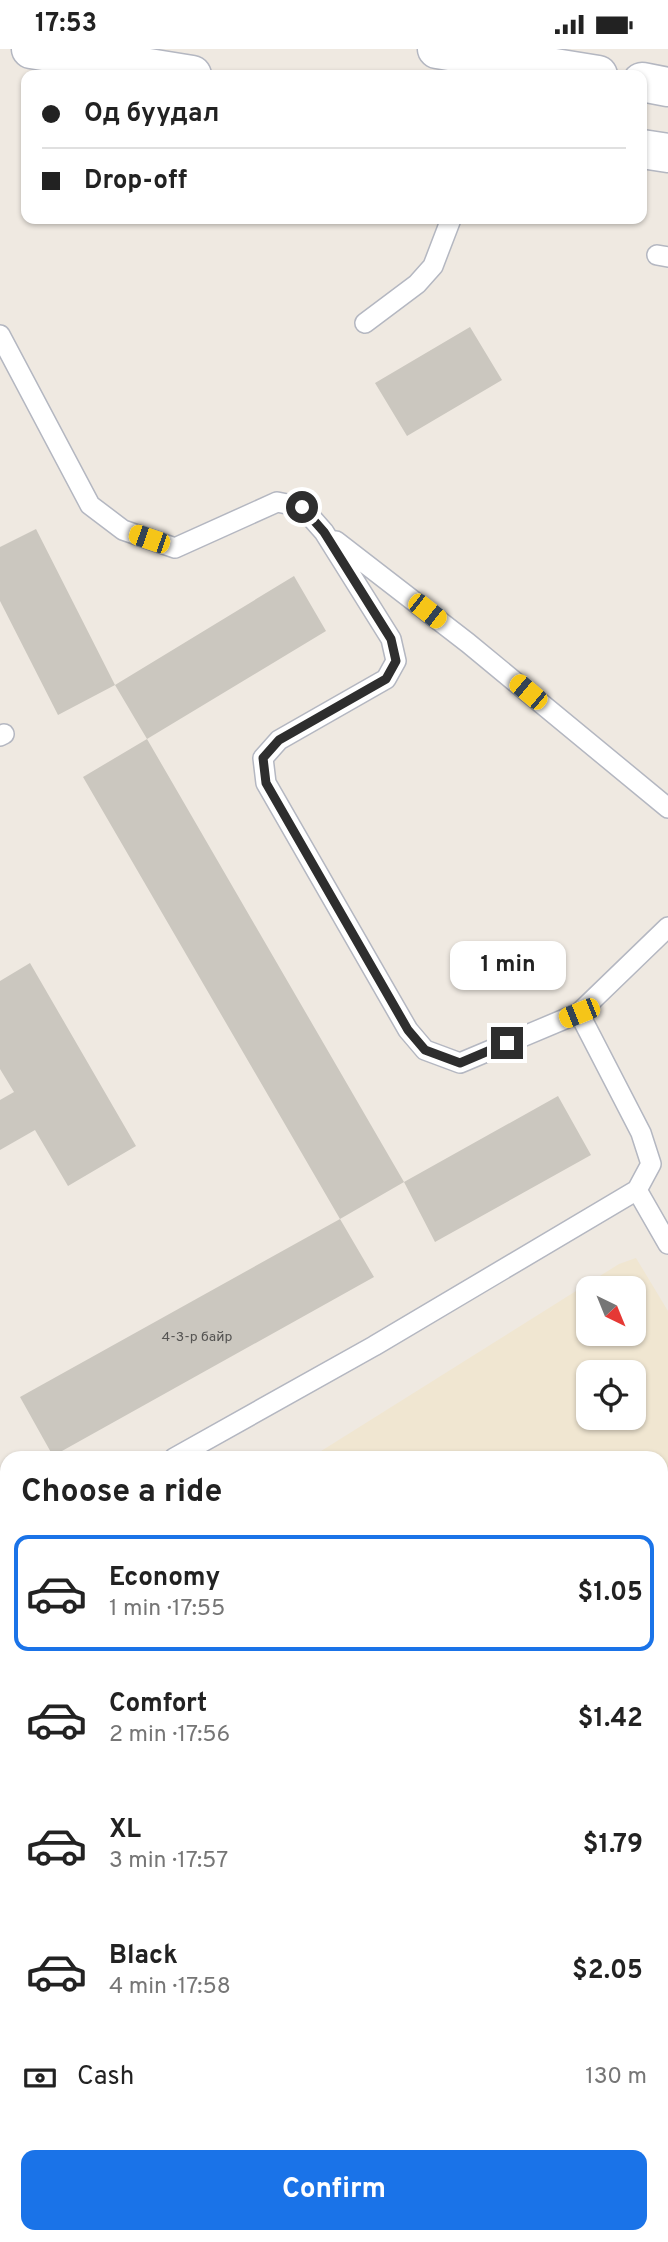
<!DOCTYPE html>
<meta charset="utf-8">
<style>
:root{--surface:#fff;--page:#f2f2f2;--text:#222;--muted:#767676;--line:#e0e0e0;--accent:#1a73e8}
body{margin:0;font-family:Overpass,sans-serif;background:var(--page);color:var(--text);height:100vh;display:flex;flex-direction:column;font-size:26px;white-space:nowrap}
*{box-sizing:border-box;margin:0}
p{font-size:23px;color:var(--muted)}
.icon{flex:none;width:38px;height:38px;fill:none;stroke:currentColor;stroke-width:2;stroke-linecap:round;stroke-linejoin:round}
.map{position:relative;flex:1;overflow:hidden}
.side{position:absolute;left:0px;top:1402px;width:668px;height:793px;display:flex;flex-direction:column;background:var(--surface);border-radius:21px 21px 0 0;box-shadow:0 2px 5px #0004}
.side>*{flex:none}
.guide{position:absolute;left:21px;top:21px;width:626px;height:154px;border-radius:14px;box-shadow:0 2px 5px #0004;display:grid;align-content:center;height:154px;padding:0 21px;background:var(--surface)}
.needle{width:46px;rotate:137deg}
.buttons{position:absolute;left:576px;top:1227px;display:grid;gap:14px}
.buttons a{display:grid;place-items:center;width:70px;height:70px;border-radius:14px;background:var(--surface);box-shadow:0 2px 5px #0004;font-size:35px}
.end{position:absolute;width:32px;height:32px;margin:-16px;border:9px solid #2e2e2e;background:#fff;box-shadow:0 0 0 4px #fff}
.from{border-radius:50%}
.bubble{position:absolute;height:49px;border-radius:14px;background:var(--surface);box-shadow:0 2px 5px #0004;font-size:23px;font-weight:700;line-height:49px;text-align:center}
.car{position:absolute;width:21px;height:42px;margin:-21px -10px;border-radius:9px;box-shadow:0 0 5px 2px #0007;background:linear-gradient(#f5c518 24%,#345 0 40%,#f5c518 0 76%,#345 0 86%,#f5c518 0)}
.guide b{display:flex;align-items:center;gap:24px;height:66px;font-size:26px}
.guide b+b{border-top:2px solid var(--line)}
.guide i{width:18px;height:18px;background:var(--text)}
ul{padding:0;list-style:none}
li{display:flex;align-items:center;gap:21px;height:116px;margin:0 14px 10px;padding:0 7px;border:4px solid transparent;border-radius:14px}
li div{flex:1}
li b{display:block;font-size:26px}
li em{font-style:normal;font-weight:700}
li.on{border-color:var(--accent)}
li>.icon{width:63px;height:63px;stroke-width:1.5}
h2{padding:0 21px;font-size:32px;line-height:84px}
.pay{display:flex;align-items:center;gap:18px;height:77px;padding:0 21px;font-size:26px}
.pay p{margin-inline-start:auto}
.cta{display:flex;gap:14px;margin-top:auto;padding:14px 21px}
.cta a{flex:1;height:80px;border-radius:14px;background:var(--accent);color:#fff;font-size:28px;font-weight:700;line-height:80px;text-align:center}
.status{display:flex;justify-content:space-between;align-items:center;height:49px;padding:0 35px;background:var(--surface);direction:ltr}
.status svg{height:19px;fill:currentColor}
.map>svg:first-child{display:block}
</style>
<div class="status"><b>17:53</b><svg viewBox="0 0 49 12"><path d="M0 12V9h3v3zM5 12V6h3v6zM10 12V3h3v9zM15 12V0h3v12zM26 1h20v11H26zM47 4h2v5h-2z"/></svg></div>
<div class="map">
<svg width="668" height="2193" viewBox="0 0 668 2193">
<rect width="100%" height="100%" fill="#efe9e1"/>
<path fill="#f0e6d1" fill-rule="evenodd" d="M636,1209L668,1262V1850L662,1854V1409H310L619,1215ZM588,1239H634V1284H588ZM588,1323H634V1368H588Z
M7,1906V2188H132L123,2193H0V1907Z"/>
<path fill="#c9ec9a" d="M7,1962V2141L0,2145V1966Z"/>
<path fill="#cbc7bf" d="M470,278L502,331L407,387L375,334Z
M36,480L115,636L58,666L0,552V498Z
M294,527L326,582L147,690L115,636Z
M147,690L404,1133L340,1170L83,728Z
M30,914L136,1097L68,1137L35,1081L0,1101V1051L14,1043L0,1020V932Z
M558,1047L591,1106L435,1193L404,1133Z
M340,1170L374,1228L53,1407L20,1348Z"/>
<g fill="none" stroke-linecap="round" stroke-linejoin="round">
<g stroke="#b4b7c1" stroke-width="22">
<path id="lane" d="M657,206L668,208
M365,274L417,235L433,217L451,170
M0,286L90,456L123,481L175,499L277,453L302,458L324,483L391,590L396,612L386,630L279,691L263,709L266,734L408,981L425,1001L460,1014L579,964L668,878
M336,492L468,594L668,759
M0,687L4,685
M637,1141L668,1195
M174,1409L374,1297L637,1141L651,1115L641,1084L579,964
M0,1506L7,1503
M0,1874L7,1870
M662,1969L668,1981
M260,2193L273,2188"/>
</g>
<g stroke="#b4b7c1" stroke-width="41">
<path id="secondary" d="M31,0L192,26
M437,0L598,26
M642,33L668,38
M642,100L668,104"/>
</g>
<use href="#lane" stroke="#fff" stroke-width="19"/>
<use href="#secondary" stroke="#fff" stroke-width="38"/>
</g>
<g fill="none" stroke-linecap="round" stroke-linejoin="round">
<path stroke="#2e2e2e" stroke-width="9" d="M302,458L324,483L391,590L396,612L386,630L279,691L263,709L266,734L408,981L425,1001L460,1014L507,994"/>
</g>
<g text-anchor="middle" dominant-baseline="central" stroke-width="7" stroke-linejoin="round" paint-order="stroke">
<g font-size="14" fill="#555452">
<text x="197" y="1288">4-3-р байр</text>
</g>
</g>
</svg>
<div class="buttons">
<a><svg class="needle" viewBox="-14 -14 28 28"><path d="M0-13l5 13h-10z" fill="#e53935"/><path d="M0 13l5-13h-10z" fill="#767676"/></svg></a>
<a><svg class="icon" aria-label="locate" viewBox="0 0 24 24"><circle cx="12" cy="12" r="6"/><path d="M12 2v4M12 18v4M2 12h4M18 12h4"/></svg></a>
</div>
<i class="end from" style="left:302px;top:458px"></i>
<i class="end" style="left:507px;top:994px"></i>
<div class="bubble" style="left:450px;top:892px;width:116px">1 min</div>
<i class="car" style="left:149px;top:490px;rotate:289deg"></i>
<i class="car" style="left:427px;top:562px;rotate:128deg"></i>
<i class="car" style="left:528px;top:643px;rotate:310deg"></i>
<i class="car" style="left:579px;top:964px;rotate:248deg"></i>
<div class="guide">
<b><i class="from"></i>Од буудал</b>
<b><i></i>Drop-off</b>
</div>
<section class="side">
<h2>Choose a ride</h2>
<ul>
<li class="on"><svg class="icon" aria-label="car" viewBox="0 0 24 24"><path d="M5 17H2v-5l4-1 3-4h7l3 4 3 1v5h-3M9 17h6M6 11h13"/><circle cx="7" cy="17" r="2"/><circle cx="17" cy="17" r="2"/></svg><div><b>Economy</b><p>1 min · 17:55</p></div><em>$1.05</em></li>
<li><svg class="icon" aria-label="car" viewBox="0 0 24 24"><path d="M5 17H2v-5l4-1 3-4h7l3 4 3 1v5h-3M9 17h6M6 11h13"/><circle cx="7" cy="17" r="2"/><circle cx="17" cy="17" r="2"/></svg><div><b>Comfort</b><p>2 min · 17:56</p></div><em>$1.42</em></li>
<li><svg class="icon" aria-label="car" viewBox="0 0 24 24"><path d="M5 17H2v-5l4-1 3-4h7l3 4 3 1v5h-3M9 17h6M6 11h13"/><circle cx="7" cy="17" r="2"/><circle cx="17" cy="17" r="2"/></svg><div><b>XL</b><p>3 min · 17:57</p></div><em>$1.79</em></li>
<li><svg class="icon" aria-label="car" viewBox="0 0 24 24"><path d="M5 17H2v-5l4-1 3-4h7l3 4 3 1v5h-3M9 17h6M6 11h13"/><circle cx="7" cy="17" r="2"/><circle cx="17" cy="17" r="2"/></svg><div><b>Black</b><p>4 min · 17:58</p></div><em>$2.05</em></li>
</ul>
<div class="pay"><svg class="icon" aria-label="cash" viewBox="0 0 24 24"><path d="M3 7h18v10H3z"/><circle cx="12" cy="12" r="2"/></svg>Cash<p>130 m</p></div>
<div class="cta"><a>Confirm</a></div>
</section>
</div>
